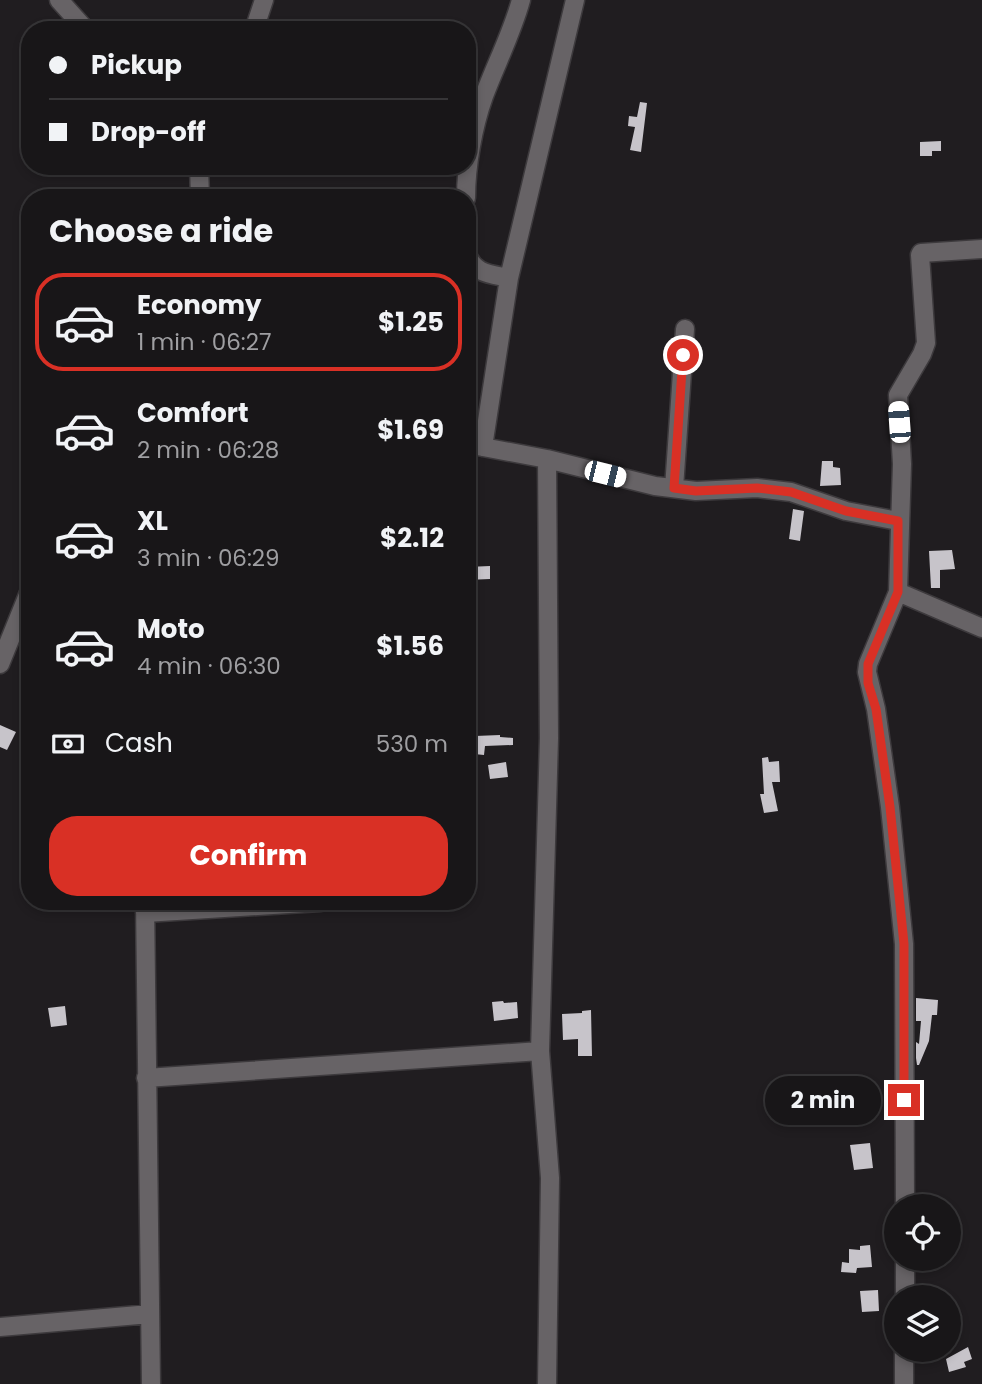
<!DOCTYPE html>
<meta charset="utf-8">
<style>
:root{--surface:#181618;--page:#211f21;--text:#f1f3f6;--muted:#9f9fa2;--line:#363537;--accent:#d93025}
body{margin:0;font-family:Poppins,sans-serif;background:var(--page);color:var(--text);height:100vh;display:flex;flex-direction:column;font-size:26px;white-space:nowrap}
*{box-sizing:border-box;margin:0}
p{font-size:23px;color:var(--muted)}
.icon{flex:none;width:38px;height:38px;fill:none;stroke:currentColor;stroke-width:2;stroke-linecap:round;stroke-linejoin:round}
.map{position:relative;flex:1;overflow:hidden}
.sheet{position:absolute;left:21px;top:189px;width:455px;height:721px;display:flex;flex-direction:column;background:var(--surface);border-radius:28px;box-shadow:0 4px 10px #0003,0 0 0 2px var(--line)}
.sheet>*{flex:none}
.top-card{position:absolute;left:21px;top:21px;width:455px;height:154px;border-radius:28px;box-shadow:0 4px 10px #0003,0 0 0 2px var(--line);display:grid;align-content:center;height:154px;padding:0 28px;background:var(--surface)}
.buttons{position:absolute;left:884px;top:1194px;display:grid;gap:14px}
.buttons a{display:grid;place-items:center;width:77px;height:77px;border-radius:50%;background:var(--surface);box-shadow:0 4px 10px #0003,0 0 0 2px var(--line);font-size:35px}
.end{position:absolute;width:32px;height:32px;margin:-16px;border:9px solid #d93025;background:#fff;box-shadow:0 0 0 4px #fff}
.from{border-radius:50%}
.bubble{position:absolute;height:49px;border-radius:24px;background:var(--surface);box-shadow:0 4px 10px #0003,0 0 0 2px var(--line);font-size:23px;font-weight:700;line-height:49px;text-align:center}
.car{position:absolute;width:21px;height:42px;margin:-21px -10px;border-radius:9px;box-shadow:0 0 5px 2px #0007;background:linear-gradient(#fff 24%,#345 0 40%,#fff 0 76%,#345 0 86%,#fff 0)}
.top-card b{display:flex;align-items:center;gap:24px;height:66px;font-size:26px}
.top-card b+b{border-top:2px solid var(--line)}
.top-card i{width:18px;height:18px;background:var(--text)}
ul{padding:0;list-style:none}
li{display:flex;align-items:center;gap:21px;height:98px;margin:0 14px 10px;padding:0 14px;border:4px solid transparent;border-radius:28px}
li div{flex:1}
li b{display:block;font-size:26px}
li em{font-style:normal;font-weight:700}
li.selected{border-color:var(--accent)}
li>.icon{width:63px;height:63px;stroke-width:1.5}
h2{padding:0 28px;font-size:32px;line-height:84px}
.pay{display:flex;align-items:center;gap:18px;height:77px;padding:0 28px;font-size:26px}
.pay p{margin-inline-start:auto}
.action{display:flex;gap:14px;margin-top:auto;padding:14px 28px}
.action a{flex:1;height:80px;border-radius:28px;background:var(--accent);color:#fff;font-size:28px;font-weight:700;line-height:80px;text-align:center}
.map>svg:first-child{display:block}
</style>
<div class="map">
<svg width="982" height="1384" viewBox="0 0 982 1384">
<rect width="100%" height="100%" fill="#201d20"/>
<path fill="#c7c4ca" d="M640,102L647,103L641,152L630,150L635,127L628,126L629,116L637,117Z
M941,141V151H932V156H920V142Z
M822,461H833V467L840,468L841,485L820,486Z
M793,509L804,511L800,541L789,539Z
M952,550L955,569L940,570V588H931L929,551Z
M490,566V579L467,580V567Z
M0,725L16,732L7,750L0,747Z
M500,735V737L513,738V745L485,746L484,755L474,754L475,736Z
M768,757L769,762L779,761L780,782H772L778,811L764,813L760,794H764L762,758Z
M506,762L508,777L490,779L488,765Z
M916,998L938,1000L937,1015H932L929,1041L919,1065H917L916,1058V1042L919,1044L921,1021H916Z
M503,1001L504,1003L517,1002L518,1018L494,1021L492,1002Z
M65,1006L67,1025L51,1027L48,1008Z
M591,1010L592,1056H578V1039L563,1040L562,1014L582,1013V1011Z
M870,1143L873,1168L854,1170L850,1145Z
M870,1245L872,1267L857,1268L856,1273L841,1272L842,1262L849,1263V1249L860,1250V1246Z
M878,1290L879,1311L862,1312L860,1291Z
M968,1347L972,1359L964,1362L966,1367L949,1372L946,1359Z"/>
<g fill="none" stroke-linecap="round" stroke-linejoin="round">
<g stroke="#3d3a3d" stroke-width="21">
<path id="minor" d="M59,0L86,30
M254,30L264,0
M199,166L200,198
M466,198C466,166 473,127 484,96C496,64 512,33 521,0
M467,254C474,274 490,274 509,278
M467,444L547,459L655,486L696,491L757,488L791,492L846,511L898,521
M483,447L509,278L575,0
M674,488L685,329
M898,592L982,628
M0,664L30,590
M145,901L151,1384
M145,913L320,902
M146,1078L540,1051
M905,1206L904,944L890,807L876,709L867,672L868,664L898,592L902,464L898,395L922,354L926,343L920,255L921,253L982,249
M905,1297V1258
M0,1327L150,1314
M547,1384L550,1178L540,1051L549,738L547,459
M904,1384V1349"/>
</g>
<use href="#minor" stroke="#676366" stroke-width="18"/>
</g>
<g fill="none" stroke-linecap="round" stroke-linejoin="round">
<path stroke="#d93025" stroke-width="9" d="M683,355L674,488L696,491L757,488L791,492L846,511L898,521V592L868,664V683L876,709L890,807L904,944V1100"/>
</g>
</svg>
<div class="buttons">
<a><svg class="icon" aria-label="locate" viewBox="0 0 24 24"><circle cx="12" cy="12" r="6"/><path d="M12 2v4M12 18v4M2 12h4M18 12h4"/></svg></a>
<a><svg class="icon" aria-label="layers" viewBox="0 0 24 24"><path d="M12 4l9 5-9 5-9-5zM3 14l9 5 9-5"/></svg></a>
</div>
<i class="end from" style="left:683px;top:355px"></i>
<i class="end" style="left:904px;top:1100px"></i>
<div class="bubble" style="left:765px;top:1076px;width:116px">2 min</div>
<i class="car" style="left:899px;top:422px;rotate:356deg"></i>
<i class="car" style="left:605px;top:474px;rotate:104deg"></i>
<div class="top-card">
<b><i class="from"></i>Pickup</b>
<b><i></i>Drop-off</b>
</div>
<section class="sheet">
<h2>Choose a ride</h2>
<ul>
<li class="selected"><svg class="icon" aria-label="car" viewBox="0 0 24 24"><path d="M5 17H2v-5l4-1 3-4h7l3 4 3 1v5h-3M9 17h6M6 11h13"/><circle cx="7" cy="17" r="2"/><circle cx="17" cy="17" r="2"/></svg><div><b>Economy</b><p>1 min · 06:27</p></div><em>$1.25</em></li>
<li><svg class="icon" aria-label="car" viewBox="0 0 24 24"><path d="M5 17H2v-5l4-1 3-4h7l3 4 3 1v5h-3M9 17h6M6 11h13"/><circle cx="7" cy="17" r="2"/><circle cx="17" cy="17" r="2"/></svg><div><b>Comfort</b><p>2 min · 06:28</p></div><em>$1.69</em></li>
<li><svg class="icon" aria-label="car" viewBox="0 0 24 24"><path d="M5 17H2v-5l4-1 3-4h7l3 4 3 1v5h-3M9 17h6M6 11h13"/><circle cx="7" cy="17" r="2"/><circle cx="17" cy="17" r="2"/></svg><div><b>XL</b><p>3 min · 06:29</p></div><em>$2.12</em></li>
<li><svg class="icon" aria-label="car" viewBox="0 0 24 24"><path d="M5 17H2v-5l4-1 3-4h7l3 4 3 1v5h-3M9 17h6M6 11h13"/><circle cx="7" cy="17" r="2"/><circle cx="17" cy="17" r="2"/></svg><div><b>Moto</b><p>4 min · 06:30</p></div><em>$1.56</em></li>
</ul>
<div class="pay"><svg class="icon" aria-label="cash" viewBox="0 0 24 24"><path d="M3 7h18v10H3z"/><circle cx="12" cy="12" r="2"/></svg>Cash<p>530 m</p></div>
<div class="action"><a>Confirm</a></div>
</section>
</div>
